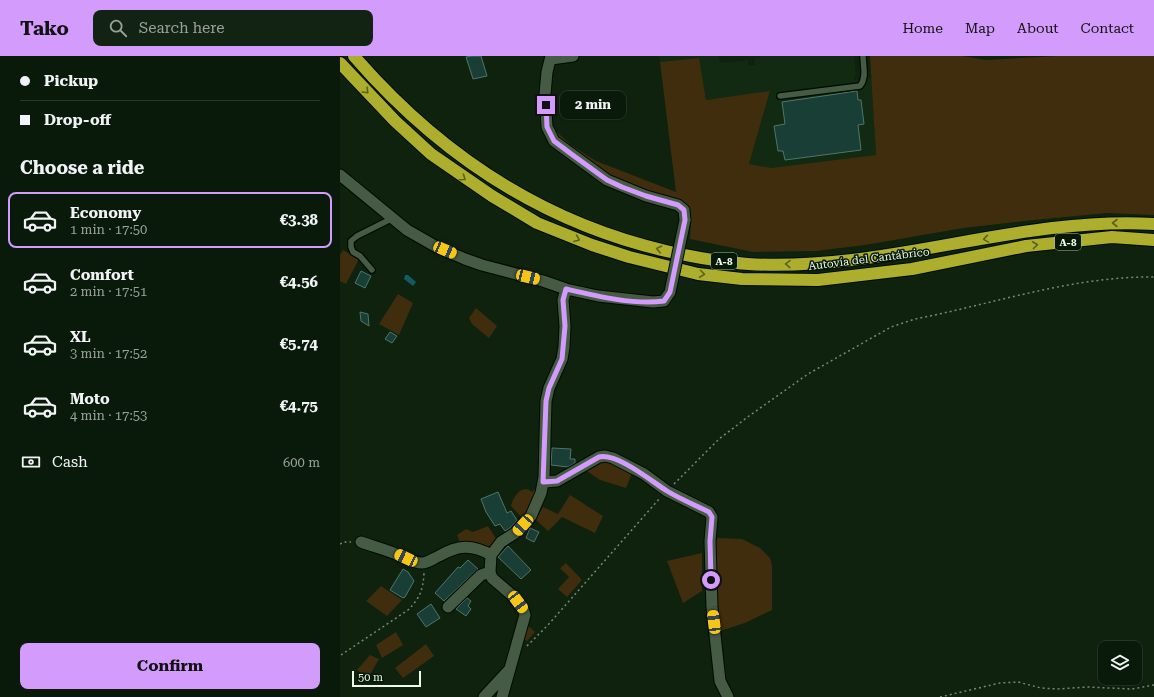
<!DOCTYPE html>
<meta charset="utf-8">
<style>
:root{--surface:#0a1a0a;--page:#132313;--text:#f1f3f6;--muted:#99a19c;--line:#2a382b;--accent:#d39cfc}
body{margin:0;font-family:"Roboto Serif",serif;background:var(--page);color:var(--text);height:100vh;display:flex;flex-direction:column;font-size:15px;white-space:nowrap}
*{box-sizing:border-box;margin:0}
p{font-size:13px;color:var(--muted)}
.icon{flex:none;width:22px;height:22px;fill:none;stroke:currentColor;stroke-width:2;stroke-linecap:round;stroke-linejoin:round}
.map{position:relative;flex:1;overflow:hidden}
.details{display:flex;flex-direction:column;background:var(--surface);width:340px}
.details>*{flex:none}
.guide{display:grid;align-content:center;height:88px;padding:0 20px;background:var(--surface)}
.fabs{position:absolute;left:758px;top:585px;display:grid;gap:8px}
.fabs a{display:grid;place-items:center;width:44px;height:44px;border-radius:8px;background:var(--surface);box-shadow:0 1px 3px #0004,0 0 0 1px var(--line);font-size:20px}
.scale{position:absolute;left:12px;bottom:10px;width:69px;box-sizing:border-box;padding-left:4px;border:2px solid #ecf9eb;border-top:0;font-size:11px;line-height:14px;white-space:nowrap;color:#ecf9eb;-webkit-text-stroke:3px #061806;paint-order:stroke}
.end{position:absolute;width:18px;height:18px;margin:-9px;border:5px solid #d39cfc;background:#111;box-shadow:0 0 0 2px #111}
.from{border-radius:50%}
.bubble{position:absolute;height:28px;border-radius:8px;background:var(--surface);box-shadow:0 1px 3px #0004,0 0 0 1px var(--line);font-size:13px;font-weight:700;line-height:28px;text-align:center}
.car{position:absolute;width:12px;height:24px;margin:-12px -6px;border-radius:5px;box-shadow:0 0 3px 1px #0007;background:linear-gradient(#f5c518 24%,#345 0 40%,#f5c518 0 76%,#345 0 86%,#f5c518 0)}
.guide b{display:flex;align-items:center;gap:14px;height:38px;font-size:15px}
.guide b+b{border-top:1px solid var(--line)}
.guide i{width:10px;height:10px;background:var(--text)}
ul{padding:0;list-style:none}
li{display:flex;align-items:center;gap:12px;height:56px;margin:0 8px 6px;padding:0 12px;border:2px solid transparent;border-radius:8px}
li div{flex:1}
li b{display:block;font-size:15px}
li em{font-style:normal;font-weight:700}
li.current{border-color:var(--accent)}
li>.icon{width:36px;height:36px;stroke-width:1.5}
h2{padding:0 20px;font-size:18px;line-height:48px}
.pay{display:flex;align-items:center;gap:10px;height:44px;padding:0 20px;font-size:15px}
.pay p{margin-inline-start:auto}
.primary-button{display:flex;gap:8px;margin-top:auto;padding:8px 20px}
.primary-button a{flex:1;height:46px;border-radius:8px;background:var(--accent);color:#111;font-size:16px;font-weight:700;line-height:46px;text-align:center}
header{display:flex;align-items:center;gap:24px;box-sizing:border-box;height:56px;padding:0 20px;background:var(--accent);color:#111}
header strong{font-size:19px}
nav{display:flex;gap:22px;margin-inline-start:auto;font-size:14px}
.search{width:280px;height:36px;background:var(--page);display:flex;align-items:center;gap:10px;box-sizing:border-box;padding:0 14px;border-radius:8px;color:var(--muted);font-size:15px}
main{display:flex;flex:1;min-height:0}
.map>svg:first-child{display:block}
</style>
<header>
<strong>Tako</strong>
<div class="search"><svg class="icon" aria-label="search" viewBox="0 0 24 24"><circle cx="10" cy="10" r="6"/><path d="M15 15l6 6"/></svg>Search here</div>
<nav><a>Home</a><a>Map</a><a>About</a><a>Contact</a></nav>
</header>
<main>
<section class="details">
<div class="guide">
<b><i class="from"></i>Pickup</b>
<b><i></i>Drop-off</b>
</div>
<h2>Choose a ride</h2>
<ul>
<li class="current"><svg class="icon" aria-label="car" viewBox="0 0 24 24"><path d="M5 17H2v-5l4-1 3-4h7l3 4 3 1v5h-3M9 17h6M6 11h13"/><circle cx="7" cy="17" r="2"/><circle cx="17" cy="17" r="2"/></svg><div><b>Economy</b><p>1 min · 17:50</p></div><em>€3.38</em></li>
<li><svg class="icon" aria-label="car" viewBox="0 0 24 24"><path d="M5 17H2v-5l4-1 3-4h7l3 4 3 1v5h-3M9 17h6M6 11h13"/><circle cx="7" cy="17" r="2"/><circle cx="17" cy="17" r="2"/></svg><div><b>Comfort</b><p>2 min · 17:51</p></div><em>€4.56</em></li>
<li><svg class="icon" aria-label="car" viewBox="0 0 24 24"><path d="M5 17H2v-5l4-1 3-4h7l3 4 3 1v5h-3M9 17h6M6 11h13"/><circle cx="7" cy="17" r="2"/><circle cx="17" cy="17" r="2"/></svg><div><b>XL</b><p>3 min · 17:52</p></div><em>€5.74</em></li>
<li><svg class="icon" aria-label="car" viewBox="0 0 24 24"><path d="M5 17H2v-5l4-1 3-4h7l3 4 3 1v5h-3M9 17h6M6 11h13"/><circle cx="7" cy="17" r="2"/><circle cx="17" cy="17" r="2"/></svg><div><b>Moto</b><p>4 min · 17:53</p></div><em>€4.75</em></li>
</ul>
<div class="pay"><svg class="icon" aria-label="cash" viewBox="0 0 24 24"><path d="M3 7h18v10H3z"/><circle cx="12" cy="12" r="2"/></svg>Cash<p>600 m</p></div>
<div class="primary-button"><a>Confirm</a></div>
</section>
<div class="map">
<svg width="814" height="641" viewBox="0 0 814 641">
<rect width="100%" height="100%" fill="#0e220e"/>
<path fill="#112a11" d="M319,0H379L380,7L408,4V9H415L414,3L420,2V0H514L516,18L514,24L532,21L536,99L433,113L409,108L430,36L366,44L358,2L320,6Z"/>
<path fill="#402d0e" d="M530,0H623L646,4L719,0H814V159L767,157L684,165L623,172L525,189L476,195L413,196L350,183L351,165L348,156L268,120L215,80L217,76L231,89L256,105L336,136L320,6L359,2L366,44L430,35L409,108L431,112L536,99Z
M3,194L19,203L6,228L0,225V199Z
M58,238L73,247L59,279L39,268Z
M136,252L157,270L149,282L132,268L129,262Z
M263,405L272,408L292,417L286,432L260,424L244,413Z
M199,429L184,464L171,450C173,440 183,427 192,436Z
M230,439L263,460L255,477L222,461L208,475L196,464L203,451L218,458Z
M148,470L157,484L154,490L149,491H141L120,486L117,479L126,473L133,476Z
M378,482L402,483L420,492L430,502L432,510V554L405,567L380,575L373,490Z
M362,497V535L343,547L327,505Z
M226,507L242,524L227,541L218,533L229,521L220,512Z
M41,530L62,544L47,560L26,545Z
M187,569L195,576L187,585L183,583Z
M56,576L63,589L42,602L36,589Z
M86,588L94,600L63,622L55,612Z
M30,599L39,603L28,622L17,614Z"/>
<path fill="#125b65" d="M65,219H68L76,226L73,230L64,223Z"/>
<path fill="#193e36" stroke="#4f756b" d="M132,0H141L147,20L133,23L126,1Z
M517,35L518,44H521L524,68L518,69L521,94L445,104L443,95H438L434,70L445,68L442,46Z
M21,215L31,220L25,232L15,227Z
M20,256L28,258L29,270L21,265Z
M50,276L57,280L52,287L45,283Z
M212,392L231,393L230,403H235V407L228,411L211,409Z
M158,436L167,457L171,455L177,464L170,472L165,475L160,468L155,470L146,456L141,443Z
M190,472L199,476L194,486L186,482Z
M168,490L191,514L181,523L158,501Z
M128,504L138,513L104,545L95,537L118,511L120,512Z
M63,513L68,516L74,525L65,541L63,542L50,534Z
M127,542L131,545L128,550L131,553L126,560L116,553Z
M91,548L100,562L86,571L77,558Z"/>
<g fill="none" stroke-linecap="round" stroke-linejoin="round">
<g stroke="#000b00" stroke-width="8">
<path id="lane" d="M440,40L520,30C527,22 523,9 523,0
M32,214L20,200L13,196L11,191V185L17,180L53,162"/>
</g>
<g stroke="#000b00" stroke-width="13">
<path id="street" d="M211,0L207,16L205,38L207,71L214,85L267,124L306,140L338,149L344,154L345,164
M211,3L233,0
M0,119L67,174L95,190L125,203L142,209L203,225L226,233L258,240L313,246L324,245L330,236
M203,426L217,425L259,401L265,400L273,402L304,418L327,435L369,456L372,461L370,485L372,551L380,625L388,641
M21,486C32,490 44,493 56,498C64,501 73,507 82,507C88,507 94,502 99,500C118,489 132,488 151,499
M108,551L141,519L150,516
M144,641L169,614
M162,641L185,559L183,553L173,540L152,522L150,516L151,499L161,486L175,477L191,460L201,437L204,421L206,345L209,332L222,303L224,291L225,270L223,244L226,233"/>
</g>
<g stroke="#000b00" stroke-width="14">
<path id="highway" d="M14,0C98,97 201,166 326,195C353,201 380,206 408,208C442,210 478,208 512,204C612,192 712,162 814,168
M0,7L55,65L91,98L152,140L197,167L252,189L289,201L358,218L402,223L478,224L572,213L686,190L772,181L814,184"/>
</g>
<path stroke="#788877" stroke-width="1.5" stroke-dasharray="2 3" stroke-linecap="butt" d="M334,428L379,383L409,360L468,318L551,271L575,263C653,248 733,220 814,221
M0,488L4,486H11
M187,590L208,569L320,442
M1,599L68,554C80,542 83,534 84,517
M600,641L660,627L678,626L701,632L717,633L748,631L792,633L814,629"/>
<use href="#lane" stroke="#455b44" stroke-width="5.5"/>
<use href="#street" stroke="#455b44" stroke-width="11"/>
<use href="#highway" stroke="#adae2e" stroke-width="12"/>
<g stroke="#000b00" stroke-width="13" stroke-linecap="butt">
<path id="street-bridge" d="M330,236L345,164"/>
</g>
<use href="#street-bridge" stroke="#455b44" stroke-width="11"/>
</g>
<defs><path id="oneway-chevron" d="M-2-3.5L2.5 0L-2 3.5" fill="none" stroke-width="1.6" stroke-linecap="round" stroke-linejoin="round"/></defs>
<g stroke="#5a631a">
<use href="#oneway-chevron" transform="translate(26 35) rotate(46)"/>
<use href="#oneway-chevron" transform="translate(123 122) rotate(35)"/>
<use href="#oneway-chevron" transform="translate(775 167) rotate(180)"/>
<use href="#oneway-chevron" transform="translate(237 183) rotate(22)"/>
<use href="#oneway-chevron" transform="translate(646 183) rotate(171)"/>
<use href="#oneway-chevron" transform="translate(695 189) rotate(-6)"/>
<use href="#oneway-chevron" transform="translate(319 193) rotate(-167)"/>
<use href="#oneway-chevron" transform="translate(448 208) rotate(-179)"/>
<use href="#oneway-chevron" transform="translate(362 218) rotate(8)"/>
</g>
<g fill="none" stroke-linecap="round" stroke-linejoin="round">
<path stroke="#d39cfc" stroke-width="5" d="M206,49L207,71L214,85L234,100L267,124L282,131L306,140L338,149L344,154L345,164L330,236L324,245C293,249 256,240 226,233L223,244L225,270L222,303L209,332L206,345L203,426L217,425L259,401C278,397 311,425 327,435C340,443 355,449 369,456L372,461L370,485L371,524"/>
</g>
<g text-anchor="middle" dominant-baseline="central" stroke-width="3" stroke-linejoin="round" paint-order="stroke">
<g fill="#061806" stroke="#a7b6a6" stroke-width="1">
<rect x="715" y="178" width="26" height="16" rx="3"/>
<rect x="371" y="197" width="26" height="16" rx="3"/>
</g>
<g font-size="10" font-weight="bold" fill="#ecf9eb">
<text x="728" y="186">A-8</text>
<text x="384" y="205">A-8</text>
</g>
<g font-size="11" fill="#ecf9eb" stroke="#061806">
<text transform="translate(529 203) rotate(-7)">Autovía del Cantábrico</text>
</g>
</g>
</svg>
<div class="fabs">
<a><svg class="icon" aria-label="layers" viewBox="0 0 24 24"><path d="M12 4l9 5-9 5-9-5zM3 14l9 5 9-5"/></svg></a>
</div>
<div class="scale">50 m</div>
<i class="end from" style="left:371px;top:524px"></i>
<i class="end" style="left:206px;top:49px"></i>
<div class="bubble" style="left:220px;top:35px;width:66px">2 min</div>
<i class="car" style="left:105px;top:194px;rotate:113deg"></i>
<i class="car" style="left:188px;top:221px;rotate:104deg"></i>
<i class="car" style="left:183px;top:469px;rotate:222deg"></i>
<i class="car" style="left:66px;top:502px;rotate:295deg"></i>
<i class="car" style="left:178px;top:546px;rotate:143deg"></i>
<i class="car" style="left:374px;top:566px;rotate:353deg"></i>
</div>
</main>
